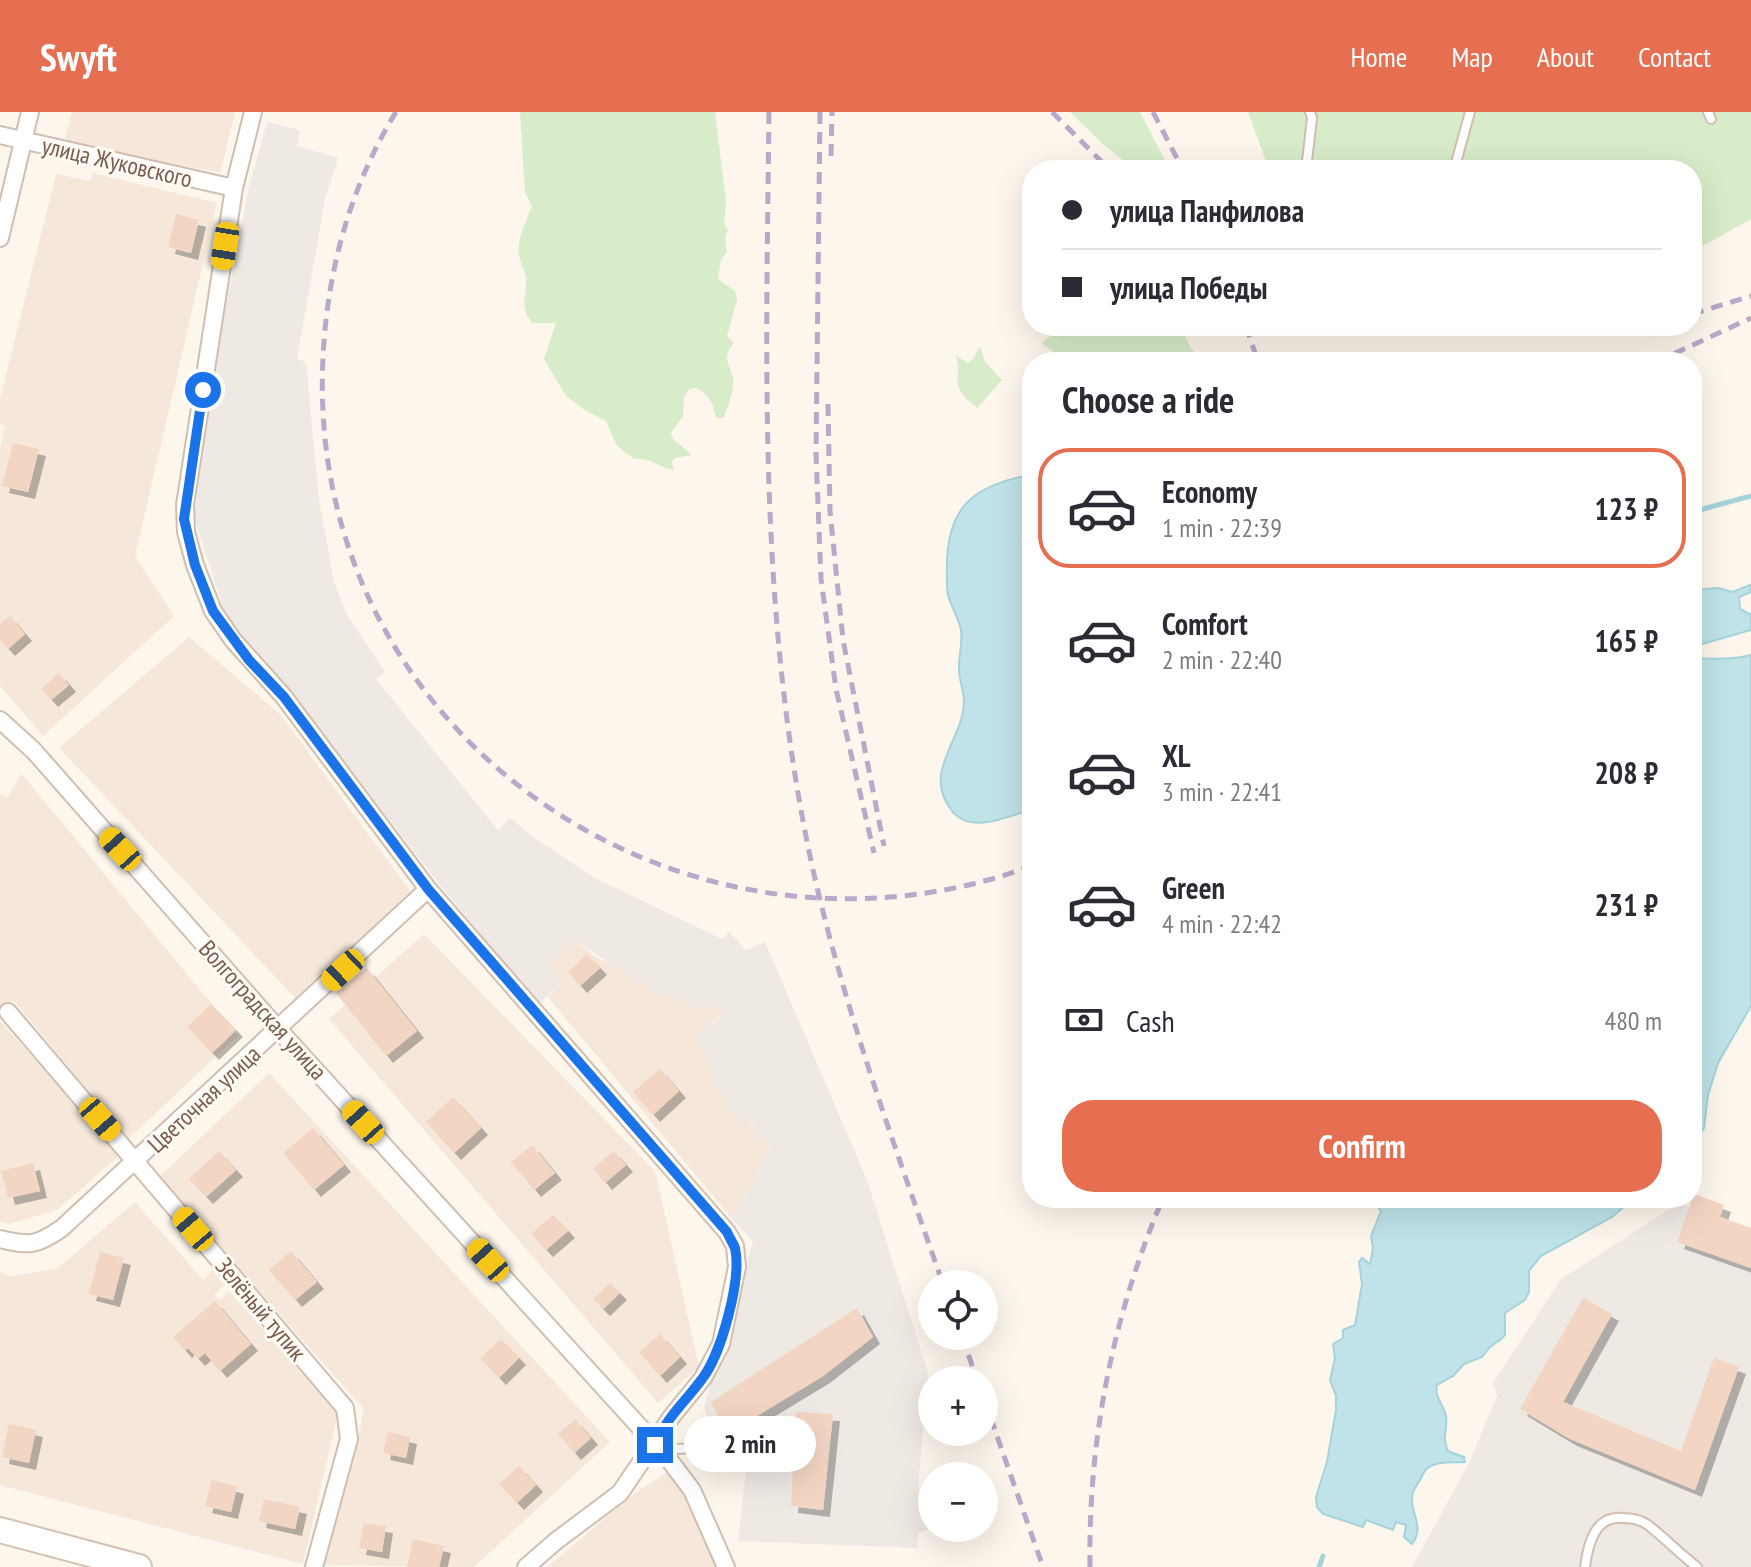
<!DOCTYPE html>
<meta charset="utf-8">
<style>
:root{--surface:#fff;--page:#f7f7f7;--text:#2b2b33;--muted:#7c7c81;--line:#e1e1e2;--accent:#e76f51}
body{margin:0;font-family:"PT Sans Narrow",sans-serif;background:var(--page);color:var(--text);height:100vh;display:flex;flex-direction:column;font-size:30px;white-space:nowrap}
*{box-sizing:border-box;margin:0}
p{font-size:26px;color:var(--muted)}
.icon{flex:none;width:44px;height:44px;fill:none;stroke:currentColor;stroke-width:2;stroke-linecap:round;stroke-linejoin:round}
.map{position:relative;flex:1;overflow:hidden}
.sheet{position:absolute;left:1022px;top:240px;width:680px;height:856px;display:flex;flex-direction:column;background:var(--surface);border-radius:32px;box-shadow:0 8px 32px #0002}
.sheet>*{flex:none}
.top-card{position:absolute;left:1022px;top:48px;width:680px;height:176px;border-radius:32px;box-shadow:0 8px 32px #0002;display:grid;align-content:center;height:176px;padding:0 40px;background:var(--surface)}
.controls{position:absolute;left:918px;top:1158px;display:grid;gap:16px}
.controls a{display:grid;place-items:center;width:80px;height:80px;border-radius:50%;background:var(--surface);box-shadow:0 8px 32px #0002;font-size:40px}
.end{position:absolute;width:36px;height:36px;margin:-18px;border:10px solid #1a73e8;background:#fff;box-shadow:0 0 0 4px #fff}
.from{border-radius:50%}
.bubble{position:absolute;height:56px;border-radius:28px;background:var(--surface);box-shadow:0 8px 32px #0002;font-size:26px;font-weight:600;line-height:56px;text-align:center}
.car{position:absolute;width:24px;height:48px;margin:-24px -12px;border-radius:10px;box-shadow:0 0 6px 2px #0007;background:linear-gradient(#f5c518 24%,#345 0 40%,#f5c518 0 76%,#345 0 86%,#f5c518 0)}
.top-card b{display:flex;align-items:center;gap:28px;height:76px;font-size:30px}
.top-card b+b{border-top:2px solid var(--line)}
.top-card i{width:20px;height:20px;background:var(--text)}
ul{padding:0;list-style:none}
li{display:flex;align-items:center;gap:24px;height:120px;margin:0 16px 12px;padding:0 24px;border:4px solid transparent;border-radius:32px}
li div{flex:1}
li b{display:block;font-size:30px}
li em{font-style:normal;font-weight:600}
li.active{border-color:var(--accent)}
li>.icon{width:72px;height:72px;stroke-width:1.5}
h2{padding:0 40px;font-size:36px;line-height:96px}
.pay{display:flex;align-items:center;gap:20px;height:88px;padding:0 40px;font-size:30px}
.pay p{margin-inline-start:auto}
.cta{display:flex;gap:16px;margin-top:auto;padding:16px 40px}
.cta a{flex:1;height:92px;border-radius:32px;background:var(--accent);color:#fff;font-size:32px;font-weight:600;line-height:92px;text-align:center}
header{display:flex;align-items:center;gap:48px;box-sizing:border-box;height:112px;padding:0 40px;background:var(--accent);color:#fff}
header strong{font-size:38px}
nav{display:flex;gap:44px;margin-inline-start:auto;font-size:28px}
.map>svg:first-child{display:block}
</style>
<header>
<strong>Swyft</strong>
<nav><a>Home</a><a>Map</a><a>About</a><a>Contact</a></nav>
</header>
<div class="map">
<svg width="1751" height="1455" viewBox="0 0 1751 1455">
<defs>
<filter id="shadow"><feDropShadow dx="7" dy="7" stdDeviation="0" flood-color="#0004"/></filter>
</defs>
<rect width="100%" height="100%" fill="#fdf6ec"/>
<path fill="#f5e8da" d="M72,0H235L220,60L63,35Z
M93,61L217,91L135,444L174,504L43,624L0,574V336L5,314L0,312V287L56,62L90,69Z
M189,525L281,603L410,779L297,888L59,636Z
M21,661L238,924L128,1027L13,888L0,897V683L7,686Z
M424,822L655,1059L699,1255L658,1291L329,907Z
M572,827L599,847L720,894L723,901L695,926L707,944L715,974L770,1035L732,1107L548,885L562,870L547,853Z
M0,909L121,1042L57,1098L9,1112L0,1110Z
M269,961L610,1330L474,1455L322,1453L354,1348L364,1297L158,1066Z
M135,1090L203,1168L212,1158L224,1173L214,1183L220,1188L229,1179L338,1301L303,1452L0,1373V1159L10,1165L58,1156Z
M668,1360L698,1404L720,1455H547L635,1381Z"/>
<path fill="#efe9e4" d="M267,10L300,18L297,34L338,46L325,87L297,247L306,250L319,388L334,470L347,503L385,560L376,567L498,718L510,706L536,727L595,766L722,827L729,820L746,838L765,830L867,1068L928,1261L918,1377L932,1406V1416H934L918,1421L917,1436L738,1429L749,1332L713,1328L704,1295L753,1130L732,1107L770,1036L749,1010H741L726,996V987L715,974L707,944L695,926L723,902L720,894L704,897L655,880L572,827L547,852L562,870L539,892L440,773L286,574L253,543L229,513L194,405L224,203L249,75Z
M1679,1091L1751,1116V1455H1412L1468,1353L1497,1284L1493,1271L1561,1167Z"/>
<path fill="#d8ecc9" d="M520,0H715L726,90L724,111L728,118L725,124L727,140L721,148L718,167L735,179L737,188L727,224L734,231C720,248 731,251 733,267C735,278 727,295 724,306H716C713,291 710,284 696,276L688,278L684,285L683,304L671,321L673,327L692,343L675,346L672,350L674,358C657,355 653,346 634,347L617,334L606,309L583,297L566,284L544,247L556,211H532C519,193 527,187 526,168C526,158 520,152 519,143C516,128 527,108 532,94L525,80Z
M1070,0H1140L1170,58H1135L1104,33Z
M1248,0H1751V107L1692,140V58H1269Z
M1064,214H1180L1191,236L1203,250H1068L1041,231Z
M980,234L985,250L1002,268L977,296C971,290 961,283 959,276C954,264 962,257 955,243L968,251L973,247Z"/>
<path fill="#bfe3e8" stroke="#a5d3da" stroke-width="2" d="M1020,365H1032V697C1009,704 971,723 952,699C921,660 963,629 964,590C964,578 958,566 959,554C959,542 963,530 961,518C959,506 951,495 948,483C946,472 947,458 947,447C950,396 972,376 1020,365Z
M1750,473L1751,480L1739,485L1740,497L1751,503V518L1692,535V478L1718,476L1733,480Z
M1751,543V894L1718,951L1708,983L1704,1016L1692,1036V546C1710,547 1735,548 1751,543Z
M1380,1086H1634L1612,1105L1541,1144L1529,1159V1180L1525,1188L1505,1201V1223L1500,1228L1490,1235L1482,1245L1464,1252L1453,1264L1437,1273C1434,1287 1445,1293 1446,1305C1448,1320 1441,1323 1448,1339L1464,1345L1465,1350C1455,1351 1443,1349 1433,1353C1426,1355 1424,1360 1421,1366C1417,1374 1411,1379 1412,1389C1413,1405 1424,1417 1412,1432L1404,1425L1406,1413L1396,1410L1393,1418L1366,1408L1363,1415L1323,1402L1317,1395L1316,1385L1327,1350L1336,1298V1284L1330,1268L1335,1246L1333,1232L1343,1226V1218L1355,1213L1362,1172L1359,1150L1362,1146L1370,1152L1373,1136L1371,1124L1381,1099L1377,1094Z"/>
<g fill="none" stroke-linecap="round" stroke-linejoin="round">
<path stroke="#a5d3da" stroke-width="5" d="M1692,400L1751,384
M1319,1455L1323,1444"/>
</g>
<path fill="#f3d5c3" filter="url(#shadow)" d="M176,102L199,108L191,141L168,135Z
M13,331L39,337L28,380L2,374Z
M10,504L25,522L8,537L0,528V512Z
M59,561L69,573L51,588L41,577Z
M587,842L600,856L580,874L568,860Z
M367,856L417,919L386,944L336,881Z
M211,892L236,918L212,941L187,915Z
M660,957L679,979L653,1003L633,980Z
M453,985L481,1016L454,1041L426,1010Z
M313,1016L344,1053L314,1078L283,1041Z
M532,1033L555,1061L534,1078L511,1050Z
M219,1039L236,1058L206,1085L189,1067Z
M614,1039L626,1053L605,1071L593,1056Z
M33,1051L40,1079L8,1086L1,1059Z
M1694,1082L1724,1093L1720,1105L1751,1116V1156L1677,1130Z
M553,1103L568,1119L546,1138L531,1122Z
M291,1139L317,1170L295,1188L269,1158Z
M100,1140L124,1146L113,1188L89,1182Z
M610,1171L620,1181L603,1197L593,1187Z
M1583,1186L1612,1202L1563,1290L1681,1339L1714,1246L1739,1255L1695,1378L1570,1327L1520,1297Z
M215,1189L251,1232L220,1259L205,1241L198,1247L188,1236L185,1239L173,1225Z
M857,1196L873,1225L823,1264L727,1322L711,1290Z
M660,1222L680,1245L660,1264L639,1240Z
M501,1227L519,1246L499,1266L480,1246Z
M796,1300L833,1302L823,1398L791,1394Z
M575,1307L591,1326L574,1341L558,1322Z
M9,1312L36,1318L29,1351L2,1345Z
M388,1320L410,1325L406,1346L383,1341Z
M519,1354L536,1373L517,1391L499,1372Z
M212,1368L237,1375L231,1400L205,1394Z
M264,1387L300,1395L295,1417L259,1409Z
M364,1411L386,1414L382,1440L359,1436Z
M413,1427L444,1434L439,1455H407Z"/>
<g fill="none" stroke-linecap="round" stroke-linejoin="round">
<g stroke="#d1beb0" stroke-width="12">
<path id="lane" d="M1708,0L1711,7
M1306,58L1312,6L1310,0
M1454,58L1470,0
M659,1334L675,1337L722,1335L747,1322
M1585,1455C1588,1432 1595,1403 1623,1406C1632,1406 1641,1408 1648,1413C1665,1426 1680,1442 1697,1455"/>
</g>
<g stroke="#d1beb0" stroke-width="20">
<path id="street" d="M253,0L234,76L185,393L186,420L195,453L213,499L233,528L284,585L428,777L727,1120L735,1134L737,1155L721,1232L703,1266L672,1304L620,1381L556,1429L526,1455
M0,23L234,76
M0,126L30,0
M0,608L34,639L279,918L667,1345L692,1378L726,1455
M8,900L345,1296L349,1327L314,1455
M0,1127C30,1134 36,1134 62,1116L428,777"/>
</g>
<g stroke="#d6c0b0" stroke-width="28">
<path id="secondary" d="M0,1418L139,1455"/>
</g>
<use href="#lane" stroke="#fff" stroke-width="8"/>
<use href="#street" stroke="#fff" stroke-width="16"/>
<use href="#secondary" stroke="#fff" stroke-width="24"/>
<path stroke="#b9a8c9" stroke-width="5" stroke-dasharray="12 8" stroke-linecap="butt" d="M396,0C350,75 327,159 323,246C304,624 684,881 1032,754
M769,0C766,254 758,508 813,758C845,899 895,1035 943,1172
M820,0L816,342L821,467L836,577L874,741
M1052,0L1110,58
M1153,0L1183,58
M831,44L832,0
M1692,202L1751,184
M1246,214L1258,250
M1467,214L1553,219L1615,214
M1656,250L1751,206
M828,292L830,399L843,528L884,734
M962,1224L977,1268
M984,1287L1043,1455
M1090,1455C1088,1327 1113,1203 1163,1086"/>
</g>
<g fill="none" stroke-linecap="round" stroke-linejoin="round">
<path stroke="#1a73e8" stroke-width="10" d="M203,278L184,407L195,453L213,499L249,548L284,585L428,777L727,1120C729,1125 733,1131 735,1136C742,1167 721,1243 702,1267C686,1289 665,1307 655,1333"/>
</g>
<g text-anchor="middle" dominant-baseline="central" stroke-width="6" stroke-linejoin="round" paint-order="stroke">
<g font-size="24" fill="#7a5c4d" stroke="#fffaf3">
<text transform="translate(117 50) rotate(13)">улица Жуковского</text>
<text transform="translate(263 898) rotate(48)">Волгоградская улица</text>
<text transform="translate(204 987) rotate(-43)">Цветочная улица</text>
<text transform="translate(261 1197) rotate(50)">Зелёный тупик</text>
</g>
</g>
</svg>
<div class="controls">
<a><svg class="icon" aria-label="locate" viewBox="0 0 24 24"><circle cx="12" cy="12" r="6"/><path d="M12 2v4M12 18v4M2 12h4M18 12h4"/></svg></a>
<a>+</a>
<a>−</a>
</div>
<i class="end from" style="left:203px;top:278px"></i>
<i class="end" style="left:655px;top:1333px"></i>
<div class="bubble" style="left:684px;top:1304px;width:132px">2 min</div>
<i class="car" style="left:225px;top:134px;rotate:189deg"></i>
<i class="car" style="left:120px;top:737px;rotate:318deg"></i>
<i class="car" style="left:343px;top:858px;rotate:227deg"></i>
<i class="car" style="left:100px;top:1007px;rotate:139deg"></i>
<i class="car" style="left:363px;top:1010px;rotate:318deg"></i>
<i class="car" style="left:193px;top:1117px;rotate:320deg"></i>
<i class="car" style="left:488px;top:1148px;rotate:318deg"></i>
<div class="top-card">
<b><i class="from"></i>улица Панфилова</b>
<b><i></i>улица Победы</b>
</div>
<section class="sheet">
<h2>Choose a ride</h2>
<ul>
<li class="active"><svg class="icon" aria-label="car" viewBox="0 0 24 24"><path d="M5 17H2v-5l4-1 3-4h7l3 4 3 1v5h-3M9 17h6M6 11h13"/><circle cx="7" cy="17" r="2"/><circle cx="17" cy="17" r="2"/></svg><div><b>Economy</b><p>1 min · 22:39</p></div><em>123 ₽</em></li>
<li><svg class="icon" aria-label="car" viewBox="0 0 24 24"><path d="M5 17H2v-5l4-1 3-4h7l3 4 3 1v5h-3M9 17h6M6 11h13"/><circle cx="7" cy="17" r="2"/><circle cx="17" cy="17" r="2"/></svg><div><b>Comfort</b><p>2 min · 22:40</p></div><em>165 ₽</em></li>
<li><svg class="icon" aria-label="car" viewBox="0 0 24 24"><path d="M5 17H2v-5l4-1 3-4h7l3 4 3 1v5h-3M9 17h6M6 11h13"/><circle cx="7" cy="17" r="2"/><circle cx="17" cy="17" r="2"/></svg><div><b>XL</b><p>3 min · 22:41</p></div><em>208 ₽</em></li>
<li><svg class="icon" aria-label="car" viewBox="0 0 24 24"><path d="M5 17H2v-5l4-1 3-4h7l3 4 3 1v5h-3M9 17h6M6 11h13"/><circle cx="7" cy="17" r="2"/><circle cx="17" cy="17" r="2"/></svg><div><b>Green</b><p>4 min · 22:42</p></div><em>231 ₽</em></li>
</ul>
<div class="pay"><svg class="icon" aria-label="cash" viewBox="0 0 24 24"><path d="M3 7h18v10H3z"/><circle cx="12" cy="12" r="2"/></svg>Cash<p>480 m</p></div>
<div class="cta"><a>Confirm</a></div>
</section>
</div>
